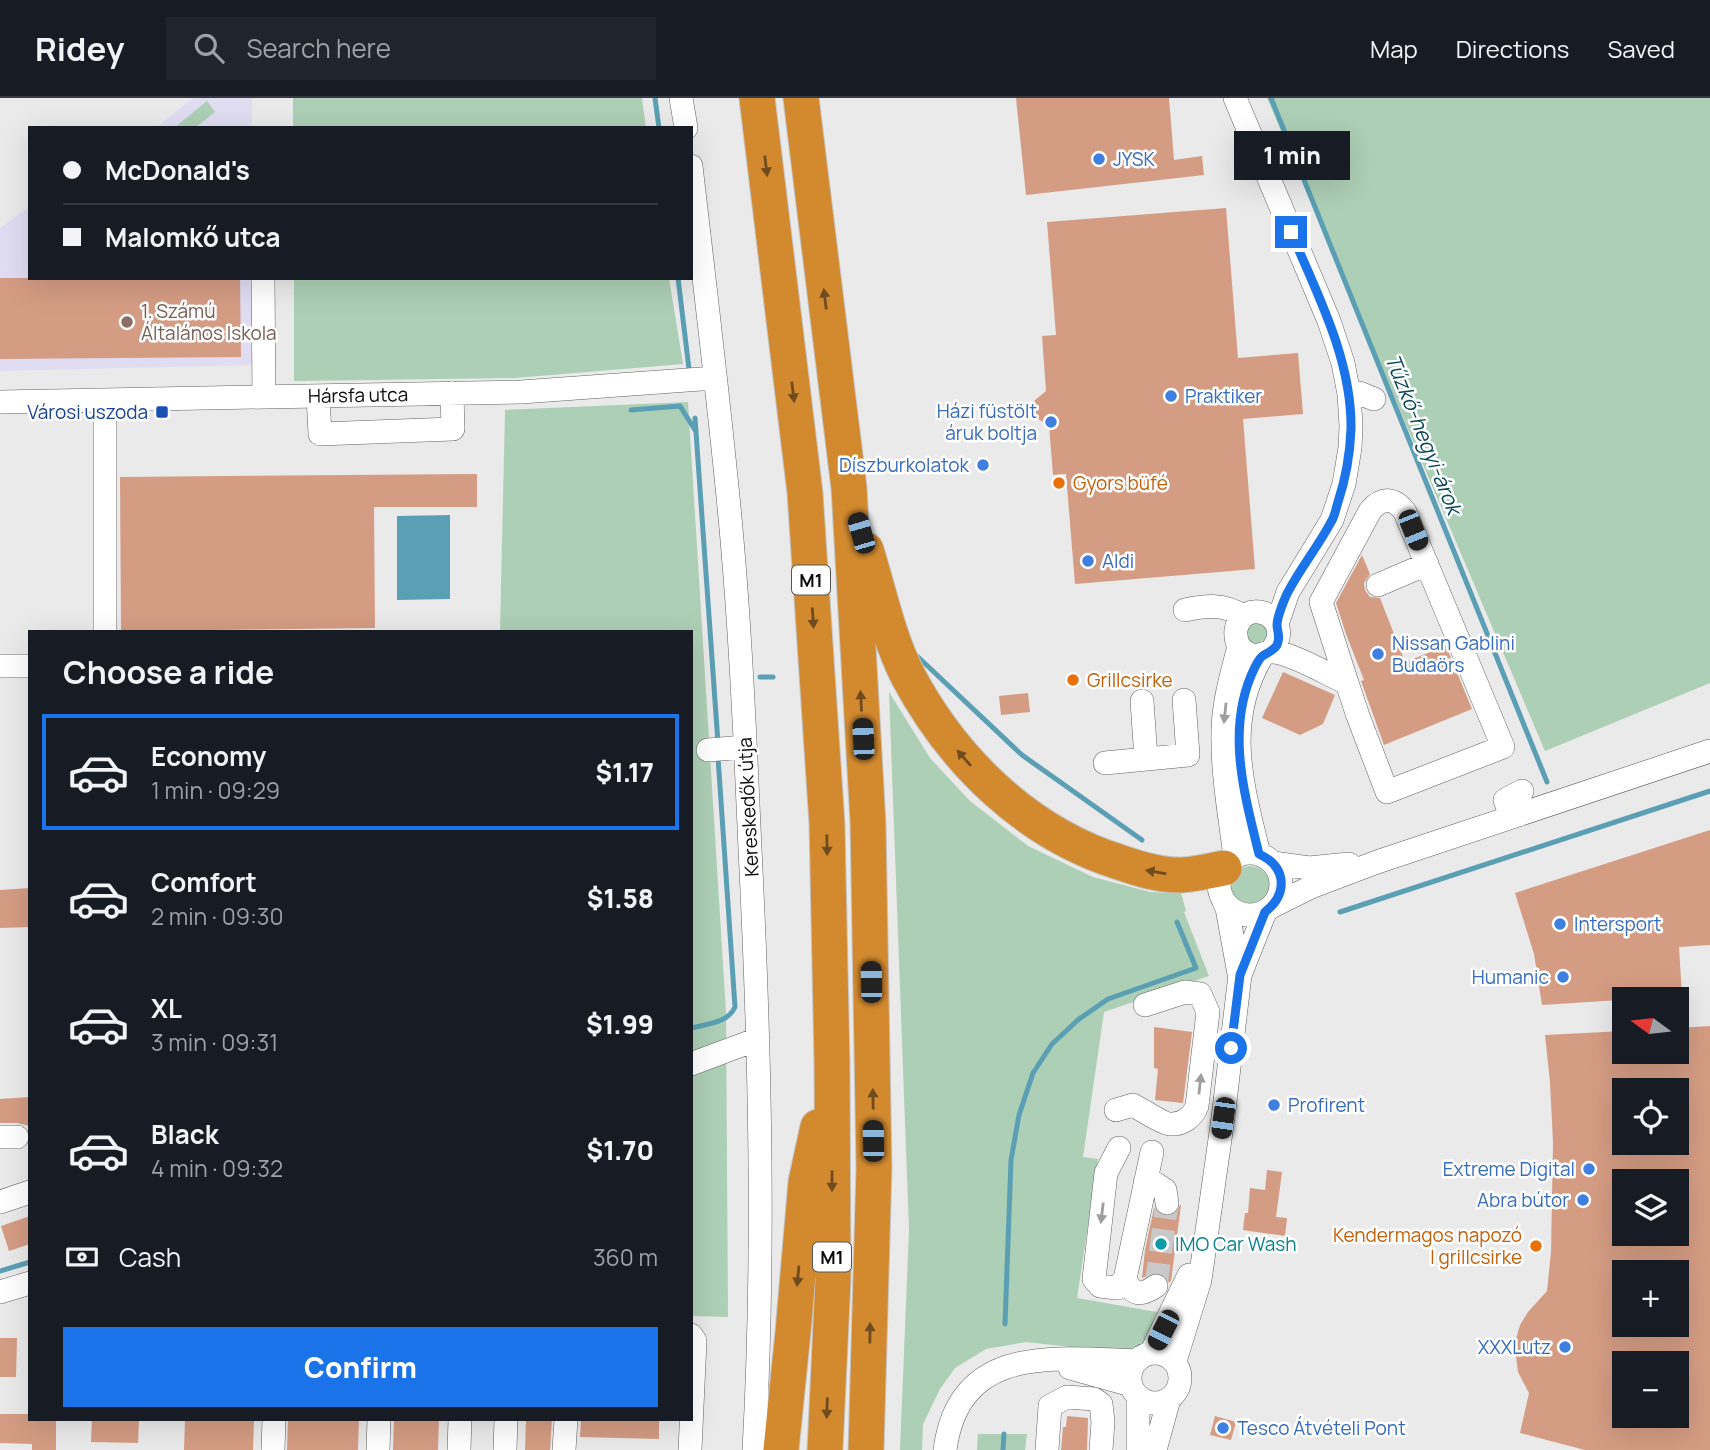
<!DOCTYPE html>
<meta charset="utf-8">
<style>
:root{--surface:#171b24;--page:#20242c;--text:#f1f3f6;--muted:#9ea1a6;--line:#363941;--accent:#1a73e8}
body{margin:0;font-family:Manrope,sans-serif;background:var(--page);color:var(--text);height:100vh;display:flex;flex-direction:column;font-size:26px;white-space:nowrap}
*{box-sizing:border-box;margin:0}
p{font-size:23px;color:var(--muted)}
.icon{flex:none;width:38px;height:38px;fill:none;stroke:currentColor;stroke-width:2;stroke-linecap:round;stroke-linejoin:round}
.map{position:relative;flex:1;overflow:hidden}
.sheet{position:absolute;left:28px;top:532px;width:665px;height:791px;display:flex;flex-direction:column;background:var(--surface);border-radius:0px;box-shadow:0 7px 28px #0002}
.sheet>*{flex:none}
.banner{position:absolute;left:28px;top:28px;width:665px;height:154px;border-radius:0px;box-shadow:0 7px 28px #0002;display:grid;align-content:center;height:154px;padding:0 35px;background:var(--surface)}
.needle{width:46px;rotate:285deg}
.buttons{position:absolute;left:1612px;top:889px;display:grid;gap:14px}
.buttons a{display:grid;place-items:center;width:77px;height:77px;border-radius:0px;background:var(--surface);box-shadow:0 7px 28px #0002;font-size:35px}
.end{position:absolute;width:32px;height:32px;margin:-16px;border:9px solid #1a73e8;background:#fff;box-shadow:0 0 0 4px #fff}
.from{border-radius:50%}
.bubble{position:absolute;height:49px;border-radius:0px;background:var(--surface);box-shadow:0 7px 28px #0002;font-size:23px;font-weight:800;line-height:49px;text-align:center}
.car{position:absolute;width:21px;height:42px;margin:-21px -10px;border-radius:9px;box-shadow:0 0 5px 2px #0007;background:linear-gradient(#222 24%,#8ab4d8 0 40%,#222 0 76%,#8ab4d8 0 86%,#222 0)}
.banner b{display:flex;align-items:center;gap:24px;height:66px;font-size:26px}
.banner b+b{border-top:2px solid var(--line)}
.banner i{width:18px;height:18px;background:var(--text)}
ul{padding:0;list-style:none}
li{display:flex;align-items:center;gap:21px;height:116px;margin:0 14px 10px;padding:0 21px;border:4px solid transparent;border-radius:0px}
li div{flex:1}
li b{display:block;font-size:26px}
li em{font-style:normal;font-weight:800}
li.selected{border-color:var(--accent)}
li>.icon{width:63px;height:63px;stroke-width:1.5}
h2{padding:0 35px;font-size:32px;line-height:84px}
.pay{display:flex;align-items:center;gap:18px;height:77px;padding:0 35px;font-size:26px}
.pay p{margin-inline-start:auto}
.cta{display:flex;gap:14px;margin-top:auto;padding:14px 35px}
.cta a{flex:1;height:80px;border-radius:0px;background:var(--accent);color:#fff;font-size:28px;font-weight:800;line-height:80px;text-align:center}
header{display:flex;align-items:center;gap:42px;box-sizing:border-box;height:98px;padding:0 35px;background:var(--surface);border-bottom:2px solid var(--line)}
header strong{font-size:33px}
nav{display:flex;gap:38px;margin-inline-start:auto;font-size:24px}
.search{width:490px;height:63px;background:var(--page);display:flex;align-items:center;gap:18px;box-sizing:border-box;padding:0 24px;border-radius:0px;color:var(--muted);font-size:26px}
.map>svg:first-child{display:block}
</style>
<header>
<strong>Ridey</strong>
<div class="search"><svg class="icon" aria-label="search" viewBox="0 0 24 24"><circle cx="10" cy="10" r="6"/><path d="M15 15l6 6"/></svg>Search here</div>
<nav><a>Map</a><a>Directions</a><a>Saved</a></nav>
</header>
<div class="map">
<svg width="1710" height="1352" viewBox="0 0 1710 1352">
<rect width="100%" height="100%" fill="#eaeaeb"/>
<path fill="#e0ddf3" d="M193,0H252V30H156Z
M30,108V180H254V267L0,273V130Z"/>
<path fill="#adcfb5" d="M293,0H642L646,30H293Z
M1267,0H1710V585L1545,653Z
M207,3L215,14L195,30H174Z
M294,180H669L683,266L515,280L294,283Z
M688,304L726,914L728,1219L691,1218V534H500L505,312Z
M1246 535a11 11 0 1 1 22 0a11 11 0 1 1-22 0Z
M889,594L930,660L970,703L1028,748L1093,779L1150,794L1181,795L1186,813L1184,814L1209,878L1104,914L1083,1059L1098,1061L1077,1200L1157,1214L1144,1245L1124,1255L1026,1244L986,1251L955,1270L940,1291L923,1326L922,1352H900L909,1132Z
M1230 788a20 20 0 1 1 40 0a20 20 0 1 1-40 0Z
M978,1336H1027L1025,1352H977Z"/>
<path fill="#5b9fb4" d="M450,417V501L397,502V418Z"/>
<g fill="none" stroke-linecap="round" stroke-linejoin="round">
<path stroke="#5b9fb4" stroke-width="5" d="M655,0L659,30
M1271,0L1547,684
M678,180L689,271
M631,312L680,308L695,332
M695,320L718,645
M918,559L1022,657L1142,742
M760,579H773
M1340,814L1710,693
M691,930C707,926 728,925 735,909L718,659
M0,1173L30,1164
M1005,1226L1011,1062L1019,1017L1033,975L1052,946L1079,921L1108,901L1196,870L1177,824
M1003,1352L1004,1336"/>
</g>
<path fill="#d49c83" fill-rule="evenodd" d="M1016,0H1169L1174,62L1202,58L1204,77L1026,97Z
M1226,110L1238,260L1298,255L1303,316L1243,321L1255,471L1075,486L1066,376L1053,377L1049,327L1022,313L1046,293L1042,238L1056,237L1047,124Z
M0,180H240L241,259L0,261Z
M477,376V409H374L375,530L121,533L120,379Z
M1362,457L1370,476L1364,485L1365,492L1370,499L1380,500L1405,564L1446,548L1472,611L1384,647L1361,583L1364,582L1346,536L1336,505Z
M1283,574L1335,597L1323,626L1300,637L1262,620Z
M1028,595L1030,614L1001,617L999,598Z
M1710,732V847L1679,849L1682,898L1542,907L1534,856L1515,795Z
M30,790V829L0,830V792Z
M1710,928V1352H1585L1520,1335L1529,1295L1518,1274L1516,1258V1241L1520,1227L1528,1214L1547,1193L1551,1154L1553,1045L1550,984L1545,937L1624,933V954H1676V930ZM1624,992H1676V1045H1624ZM1624,1083H1676V1136H1624ZM1624,1174H1676V1227H1624ZM1624,1265H1676V1318H1624Z
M1154,929L1192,934L1183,1005L1155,1002L1158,971L1154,970Z
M30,999V1028L17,1025H0V1001Z
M1267,1072L1282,1074L1276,1119L1287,1120L1285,1138L1243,1132L1245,1115H1248L1250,1090L1265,1092Z
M1180,1107H1181L1171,1183L1169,1185L1167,1180L1163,1176L1156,1174L1142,1180L1145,1152L1154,1110L1161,1118L1168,1119L1176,1115Z
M30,1118V1146L9,1153L1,1128Z
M0,1240H17L16,1279H0Z
M0,1316H30V1321H56V1352H32V1346L0,1345Z
M1067,1318L1088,1320L1087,1352H1061L1063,1329H1066Z
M1215,1318L1236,1324L1231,1342L1210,1337Z
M92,1321H139L138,1345L91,1344Z
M185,1321H254L253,1352H184Z
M288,1321H359L358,1352H287Z
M394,1321H439L438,1352H393Z
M526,1321H552L550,1352H525Z
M581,1321H659V1341L580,1339Z"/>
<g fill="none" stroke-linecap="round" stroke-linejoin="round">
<path stroke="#c9c9ca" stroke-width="23" stroke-dasharray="23 11" stroke-linecap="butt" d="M1156,1188L1167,1105"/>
<g stroke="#616162" stroke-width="24">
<path id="minor" d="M681,0L686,30
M1235,0L1329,223L1343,265L1349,296L1351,328L1350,350L1344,386L1332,422L1288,494L1277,526
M691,68C704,181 718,295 729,409C740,522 745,637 750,751C760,951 765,1152 754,1352
M263,180L264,299
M1349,296L1359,295L1374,301
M318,298L320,336L453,331L452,295
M0,304L521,294L715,280
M1378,487L1427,466
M1185,512C1208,507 1223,506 1244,518
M105,534V302
M1270,554C1296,526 1257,500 1240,522C1237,527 1235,532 1236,537C1236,545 1240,551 1247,555C1258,561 1263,554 1272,554C1290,554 1329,577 1347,585L1358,618L1387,694L1503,649L1405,414C1394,399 1382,399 1370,413L1321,504L1347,585
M0,568H30
M1142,603L1146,661
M708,652L745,649
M1105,665L1188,657L1184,602
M1511,719L1505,702L1522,693
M1219 786a31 31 0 1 1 62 0a31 31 0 1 1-62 0Z
M1259,756C1242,687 1223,624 1262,558
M1235,759C1230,718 1222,676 1223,634C1223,605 1232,576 1239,548
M1273,765L1309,770L1349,766
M1224,804L1227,810L1239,876
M1273,808L1311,789L1377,764L1710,653
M691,966L758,941
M1116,1012L1133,1007C1140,1011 1164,1026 1170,1026C1182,1027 1193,1019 1197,1008L1208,914L1200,896L1185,894L1145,907
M0,1039H17
M1119,1050L1106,1075L1094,1181L1100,1188L1117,1190L1125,1181L1152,1054
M1145,1085L1156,1086L1165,1092L1167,1105
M0,1104L30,1094
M1125,1181C1133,1198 1141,1198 1156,1188
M0,1194L30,1185
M1130 1280a25 25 0 1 1 50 0a25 25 0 1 1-50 0Z
M1151,1255L1189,1177
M1175,1263L1200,1182L1223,1020L1240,877L1265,814
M1070,1270L1131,1287
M1138,1298V1352
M273,1352L274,1321
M378,1352L379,1321
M459,1352L460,1321
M505,1352L506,1321
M564,1352L566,1321
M690,1352L695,1243L691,1237
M945,1352C959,1246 1054,1260 1136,1263
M1047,1352L1050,1308L1067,1299L1094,1301L1101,1306L1103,1324L1101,1352
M1155,1352L1169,1301"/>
</g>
<g stroke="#c5c5c5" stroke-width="37">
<path id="highway" d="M757,0L805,395L827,726L832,966L833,1182L825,1352
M801,0L849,390L868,725L874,1070L866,1352
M866,452C879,494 888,539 908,578C953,663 1027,735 1119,764C1139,771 1161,778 1182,777C1196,776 1210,773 1224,770
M781,1352L793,1234L806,1084L818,1029"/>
</g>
<use href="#minor" stroke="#fff" stroke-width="23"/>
<use href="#highway" stroke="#d38a2f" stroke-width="35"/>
</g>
<defs><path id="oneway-solid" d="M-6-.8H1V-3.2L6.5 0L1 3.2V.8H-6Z" transform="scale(1.75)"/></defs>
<g fill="#704b1e">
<use href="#oneway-solid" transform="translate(766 68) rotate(83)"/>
<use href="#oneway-solid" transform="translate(825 201) rotate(-97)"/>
<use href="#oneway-solid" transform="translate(793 294) rotate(83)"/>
<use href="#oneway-solid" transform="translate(813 520) rotate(86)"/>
<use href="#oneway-solid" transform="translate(861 603) rotate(-93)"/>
<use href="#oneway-solid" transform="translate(964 660) rotate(-131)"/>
<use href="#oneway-solid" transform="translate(827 747) rotate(89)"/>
<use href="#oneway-solid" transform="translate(1156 774) rotate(-170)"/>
<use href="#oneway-solid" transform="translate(873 1001) rotate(-91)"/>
<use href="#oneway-solid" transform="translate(832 1083) rotate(90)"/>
<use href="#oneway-solid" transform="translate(798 1178) rotate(95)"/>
<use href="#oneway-solid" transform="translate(870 1235) rotate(-89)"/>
<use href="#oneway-solid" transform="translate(827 1310) rotate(92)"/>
</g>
<g fill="#9e9e9e">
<use href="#oneway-solid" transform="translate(1225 615) rotate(96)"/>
<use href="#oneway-solid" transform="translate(1200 986) rotate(-84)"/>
<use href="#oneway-solid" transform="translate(1102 1115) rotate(97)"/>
</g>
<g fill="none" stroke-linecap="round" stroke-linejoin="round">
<path stroke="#1a73e8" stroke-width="9" d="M1231,950L1240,877L1265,814C1288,796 1287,769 1259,756C1244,695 1225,629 1255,569C1257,565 1260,559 1264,557C1269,554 1274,552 1277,547C1281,539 1277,534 1277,527C1277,519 1285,499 1289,492C1302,468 1319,447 1331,424C1335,418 1336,410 1338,404C1346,380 1350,356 1351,331C1352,261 1317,196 1291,134"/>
</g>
<g fill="#3f7fe0" stroke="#fff" stroke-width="2.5">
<circle cx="1099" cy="61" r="7"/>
<circle cx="1171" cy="298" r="7"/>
<circle cx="1051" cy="324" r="7"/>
<circle cx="983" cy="367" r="7"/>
<circle cx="1088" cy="463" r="7"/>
<circle cx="1378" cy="556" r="7"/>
<circle cx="1560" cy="826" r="7"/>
<circle cx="1563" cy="879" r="7"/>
<circle cx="1274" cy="1007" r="7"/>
<circle cx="1589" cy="1071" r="7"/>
<circle cx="1583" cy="1102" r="7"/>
<circle cx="1565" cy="1249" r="7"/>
<circle cx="1223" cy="1330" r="7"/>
</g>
<circle fill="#8d6e63" stroke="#fff" stroke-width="2.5" cx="127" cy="224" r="7"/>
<rect fill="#1a4fb4" stroke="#fff" stroke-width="2.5" x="155" y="307" width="14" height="14" rx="3.5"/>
<g fill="#e8710a" stroke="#fff" stroke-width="2.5">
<circle cx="1059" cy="385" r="7"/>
<circle cx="1073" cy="582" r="7"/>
<circle cx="1536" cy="1148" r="7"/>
</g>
<circle fill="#0f9aa8" stroke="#fff" stroke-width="2.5" cx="1161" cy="1146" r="7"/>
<g text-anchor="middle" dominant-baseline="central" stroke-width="5" stroke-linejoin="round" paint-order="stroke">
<g fill="#fff" stroke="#555556" stroke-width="2">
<rect x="792" y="467.5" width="38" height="29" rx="5"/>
<rect x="813" y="1144.5" width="38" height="29" rx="5"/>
</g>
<g font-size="18" font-weight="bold" fill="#0c0c0d">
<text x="811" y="482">M1</text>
<text x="832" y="1159">M1</text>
</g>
<g font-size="19" fill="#366cbe" stroke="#fff" text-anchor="start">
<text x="1113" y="61">JYSK</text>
<text x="1185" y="298">Praktiker</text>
<text x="1037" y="313" text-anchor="end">Házi füstölt<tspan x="1037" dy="22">áruk boltja</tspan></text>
<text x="969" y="367" text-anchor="end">Díszburkolatok</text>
<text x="1102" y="463">Aldi</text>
<text x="1392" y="545">Nissan Gablini<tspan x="1392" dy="22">Budaörs</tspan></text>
<text x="1574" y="826">Intersport</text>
<text x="1549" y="879" text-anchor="end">Humanic</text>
<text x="1288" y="1007">Profirent</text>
<text x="1575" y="1071" text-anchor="end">Extreme Digital</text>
<text x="1569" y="1102" text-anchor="end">Abra bútor</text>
<text x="1551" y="1249" text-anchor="end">XXXLutz</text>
<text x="1237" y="1330">Tesco Átvételi Pont</text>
</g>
<g font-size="19" fill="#785e54" stroke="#fff" text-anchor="start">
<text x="141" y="213">1. Számú<tspan x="141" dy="22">Általános Iskola</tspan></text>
</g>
<g font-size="19" fill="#0c0c0d" stroke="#fff">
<text transform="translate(358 297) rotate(-1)">Hársfa utca</text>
<text transform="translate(748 709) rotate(-93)">Kereskedők útja</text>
</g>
<g font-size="19" fill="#164399" stroke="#fff" text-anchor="end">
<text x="148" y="314">Városi uszoda</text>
</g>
<g font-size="19" fill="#c56008" stroke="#fff" text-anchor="start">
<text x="1073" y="385">Gyors büfé</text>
<text x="1087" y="582">Grillcsirke</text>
<text x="1522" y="1137" text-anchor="end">Kendermagos napozó<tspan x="1522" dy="22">I grillcsirke</tspan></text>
</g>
<g font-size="19" fill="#0d838f" stroke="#fff" text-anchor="start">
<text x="1175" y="1146">IMO Car Wash</text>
</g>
<g font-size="21" font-style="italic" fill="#0c4959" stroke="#fff">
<text transform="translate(1424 336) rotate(68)">Tűzkő-hegyi-árok</text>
</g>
</g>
</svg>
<div class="buttons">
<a><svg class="needle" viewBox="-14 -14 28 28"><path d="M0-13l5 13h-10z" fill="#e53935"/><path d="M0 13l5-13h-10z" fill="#9ea1a6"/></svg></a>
<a><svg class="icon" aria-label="locate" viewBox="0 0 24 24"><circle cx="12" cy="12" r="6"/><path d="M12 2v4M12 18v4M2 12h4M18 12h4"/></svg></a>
<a><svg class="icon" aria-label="layers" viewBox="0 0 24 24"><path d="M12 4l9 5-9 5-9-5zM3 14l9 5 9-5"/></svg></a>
<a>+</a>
<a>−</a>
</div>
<i class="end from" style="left:1231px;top:950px"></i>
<i class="end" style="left:1291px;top:134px"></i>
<div class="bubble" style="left:1234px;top:33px;width:116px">1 min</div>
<i class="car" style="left:1413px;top:432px;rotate:158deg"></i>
<i class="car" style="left:861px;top:435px;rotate:344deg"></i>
<i class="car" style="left:863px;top:641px;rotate:357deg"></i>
<i class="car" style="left:871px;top:884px;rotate:359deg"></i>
<i class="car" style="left:1223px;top:1020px;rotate:188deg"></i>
<i class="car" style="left:873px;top:1043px;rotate:359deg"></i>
<i class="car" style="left:1163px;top:1232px;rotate:207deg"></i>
<div class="banner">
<b><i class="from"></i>McDonald's</b>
<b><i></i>Malomkő utca</b>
</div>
<section class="sheet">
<h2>Choose a ride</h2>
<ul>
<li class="selected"><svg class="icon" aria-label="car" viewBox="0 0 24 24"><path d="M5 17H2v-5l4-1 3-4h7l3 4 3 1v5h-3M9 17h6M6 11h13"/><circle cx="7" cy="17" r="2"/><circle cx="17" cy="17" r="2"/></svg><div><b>Economy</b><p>1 min · 09:29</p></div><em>$1.17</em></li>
<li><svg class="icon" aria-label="car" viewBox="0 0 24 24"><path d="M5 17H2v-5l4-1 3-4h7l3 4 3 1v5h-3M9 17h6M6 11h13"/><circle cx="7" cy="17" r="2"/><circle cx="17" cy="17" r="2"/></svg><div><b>Comfort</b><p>2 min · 09:30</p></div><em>$1.58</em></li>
<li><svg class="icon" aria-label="car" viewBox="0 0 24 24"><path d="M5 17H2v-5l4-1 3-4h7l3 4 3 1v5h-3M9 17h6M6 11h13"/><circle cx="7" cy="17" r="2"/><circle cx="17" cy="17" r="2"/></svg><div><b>XL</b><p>3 min · 09:31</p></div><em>$1.99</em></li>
<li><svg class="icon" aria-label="car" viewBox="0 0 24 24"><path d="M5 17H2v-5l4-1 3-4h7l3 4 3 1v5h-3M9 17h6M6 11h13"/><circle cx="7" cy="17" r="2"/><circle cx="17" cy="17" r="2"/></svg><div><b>Black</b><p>4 min · 09:32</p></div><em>$1.70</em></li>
</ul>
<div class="pay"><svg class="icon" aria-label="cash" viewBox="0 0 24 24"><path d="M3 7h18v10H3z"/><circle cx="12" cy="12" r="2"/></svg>Cash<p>360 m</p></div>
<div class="cta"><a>Confirm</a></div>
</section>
</div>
